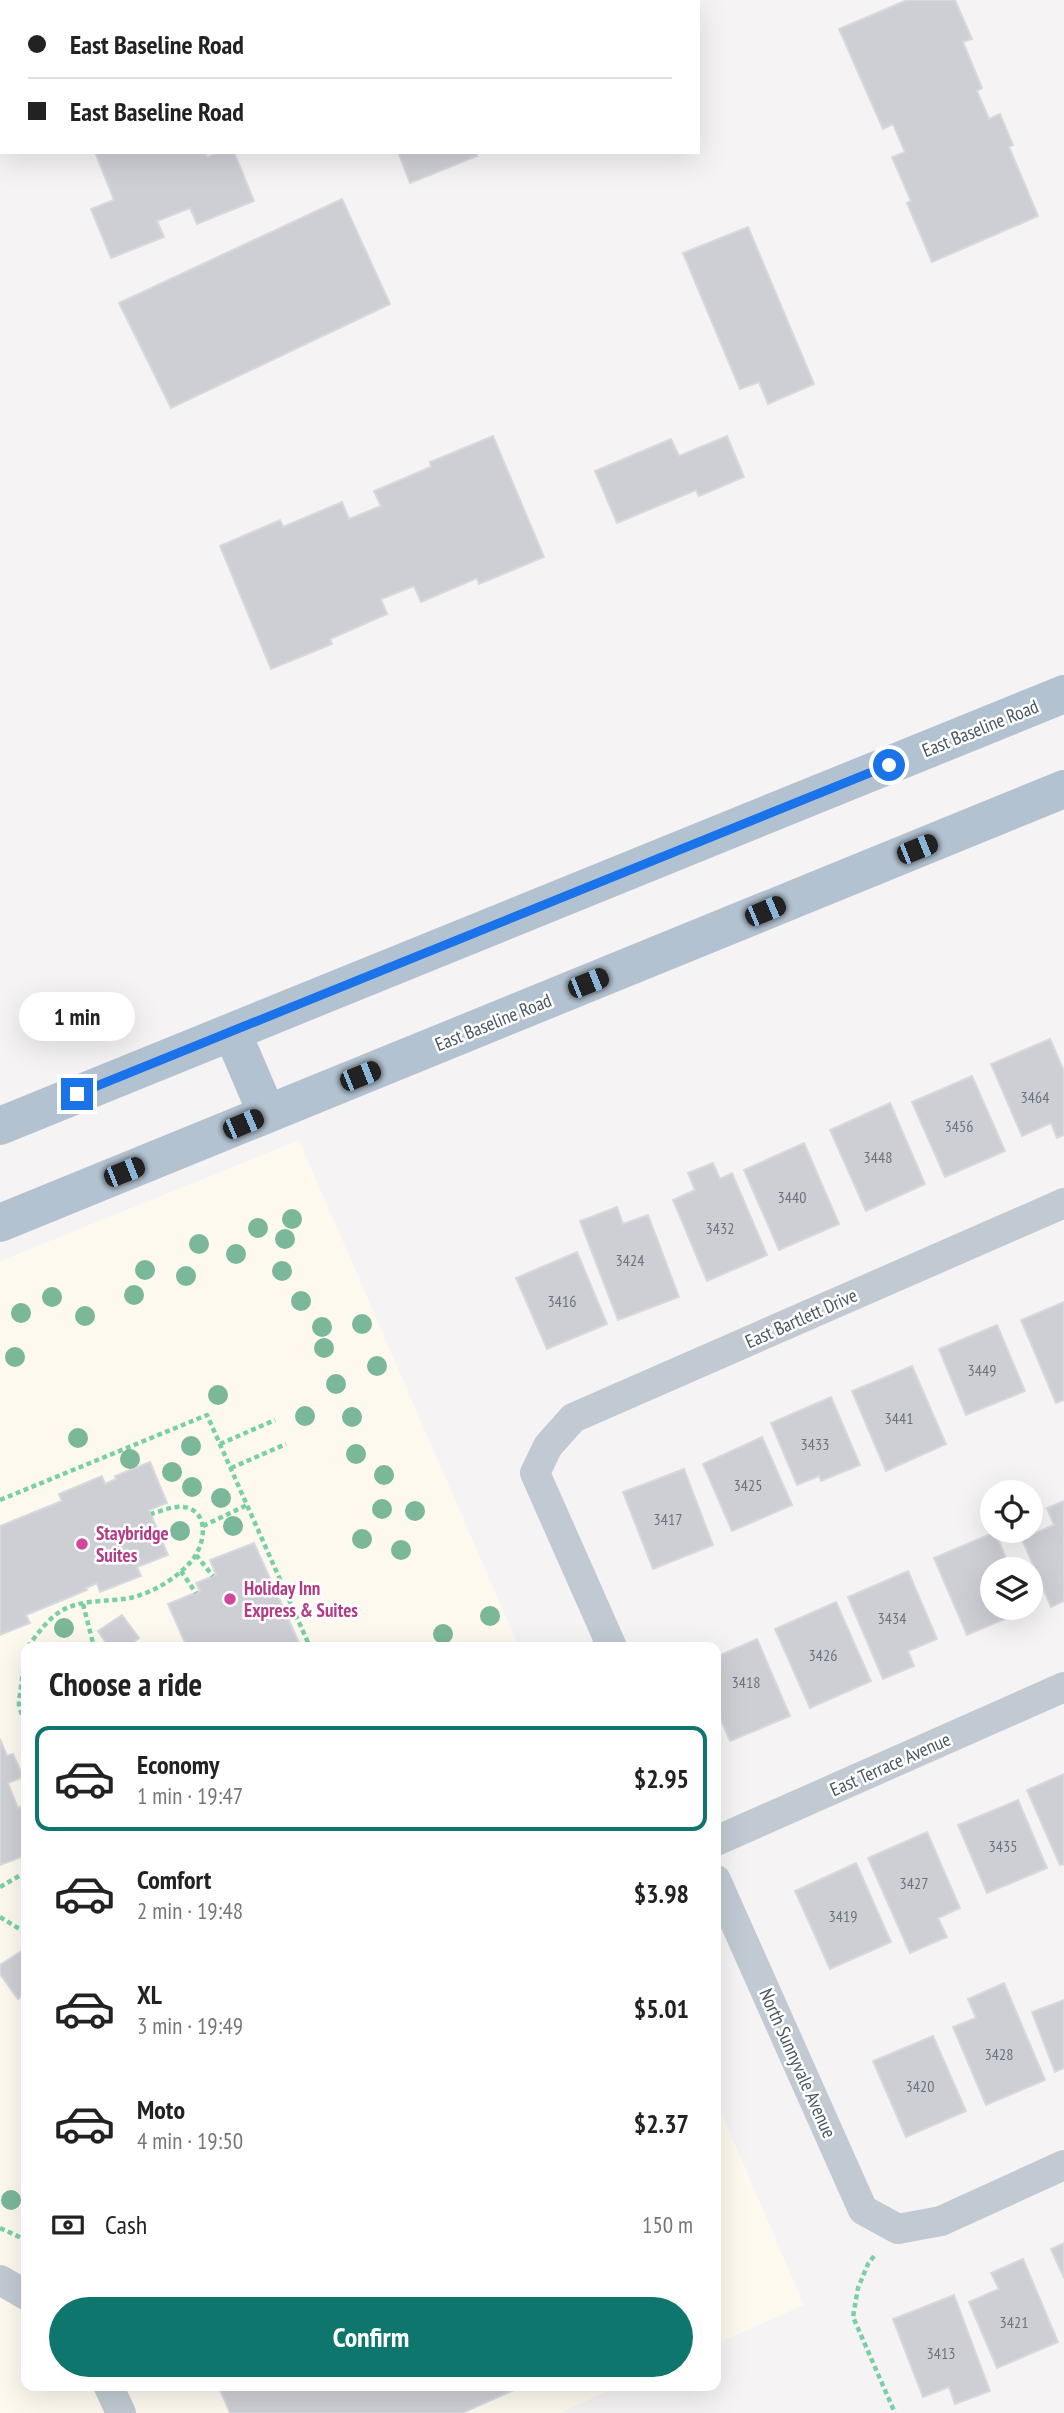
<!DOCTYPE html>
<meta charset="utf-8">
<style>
:root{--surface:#fff;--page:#f2f2f2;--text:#222;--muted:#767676;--line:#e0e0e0;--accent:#0f766e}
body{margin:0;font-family:"PT Sans Narrow",sans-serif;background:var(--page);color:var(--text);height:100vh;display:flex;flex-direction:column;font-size:26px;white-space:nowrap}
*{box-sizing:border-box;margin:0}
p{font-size:23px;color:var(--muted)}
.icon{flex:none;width:38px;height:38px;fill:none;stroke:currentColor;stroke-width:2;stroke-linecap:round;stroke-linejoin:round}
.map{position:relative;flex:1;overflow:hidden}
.side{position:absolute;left:21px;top:1642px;width:700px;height:749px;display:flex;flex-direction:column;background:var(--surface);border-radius:14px;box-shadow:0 7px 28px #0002}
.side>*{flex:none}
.guide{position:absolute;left:0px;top:0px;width:700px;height:154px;box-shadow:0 7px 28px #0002;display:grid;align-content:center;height:154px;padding:0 28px;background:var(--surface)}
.fabs{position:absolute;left:980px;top:1480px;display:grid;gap:14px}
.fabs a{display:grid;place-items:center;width:63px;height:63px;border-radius:50%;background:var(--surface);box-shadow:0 7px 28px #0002;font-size:35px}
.end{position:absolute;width:32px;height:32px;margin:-16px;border:9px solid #1a73e8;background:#fff;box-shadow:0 0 0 4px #fff}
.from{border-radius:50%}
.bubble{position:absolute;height:49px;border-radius:24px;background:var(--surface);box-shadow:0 7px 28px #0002;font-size:23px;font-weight:700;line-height:49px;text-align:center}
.car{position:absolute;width:21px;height:42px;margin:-21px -10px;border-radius:9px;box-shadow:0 0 5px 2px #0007;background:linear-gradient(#222 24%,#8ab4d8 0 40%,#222 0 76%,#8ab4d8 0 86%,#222 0)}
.guide b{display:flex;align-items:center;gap:24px;height:66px;font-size:26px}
.guide b+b{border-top:2px solid var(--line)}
.guide i{width:18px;height:18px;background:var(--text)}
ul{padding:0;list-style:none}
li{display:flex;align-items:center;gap:21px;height:105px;margin:0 14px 10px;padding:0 14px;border:4px solid transparent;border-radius:14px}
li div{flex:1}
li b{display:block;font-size:26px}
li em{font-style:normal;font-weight:700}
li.active{border-color:var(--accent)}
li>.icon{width:63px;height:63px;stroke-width:1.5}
h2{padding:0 28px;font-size:32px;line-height:84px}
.pay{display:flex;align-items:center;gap:18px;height:77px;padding:0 28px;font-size:26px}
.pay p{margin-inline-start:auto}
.cta{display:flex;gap:14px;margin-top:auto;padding:14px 28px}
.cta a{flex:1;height:80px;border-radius:42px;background:var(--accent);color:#fff;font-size:28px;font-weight:700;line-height:80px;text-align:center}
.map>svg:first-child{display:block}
</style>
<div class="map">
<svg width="1064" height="2413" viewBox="0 0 1064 2413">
<rect width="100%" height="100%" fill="#f5f3f3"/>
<path fill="#fdf9ef" d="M299,1140L519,1647H26V2385H622L559,2413H0V1261Z
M716,2100L804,2305L716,2344Z"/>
<path fill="#cdcfd5" stroke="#d7d9de" stroke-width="2" d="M585,0H663L664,2H586Z
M907,0H955L972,39L963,42L982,88L977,91L989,119L1000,114L1013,145L1009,147L1038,216L932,262L907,203L911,201L892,157L905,152L893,124L883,129L839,29Z
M95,152H205L207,157L219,152H234L254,201L197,224L190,208L157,221L164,237L111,258L91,209L114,200Z
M398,152H475L477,156L410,183Z
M342,199L390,304L171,408L119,303Z
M748,227L814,384L768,404L759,382L740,389L683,253Z
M493,436L544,557L479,584L477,578L421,602L414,586L381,599L387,614L330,639L332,644L271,669L220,546L280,520L283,527L342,502L349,519L381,506L374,491L431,467L430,462Z
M727,436L744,477L699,496L696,490L617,523L595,471L671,439L679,456Z
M1050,1039L1064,1071V1135L1057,1138L1051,1123L1022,1136L991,1064Z
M972,1076L1005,1151L945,1177L912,1102Z
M890,1103L925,1184L866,1211L830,1130Z
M804,1143L839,1224L779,1250L744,1170Z
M713,1163L720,1179L732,1173L767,1255L707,1281L673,1200L695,1190L688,1173Z
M617,1207L623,1224L648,1215L679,1297L618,1320L580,1221Z
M577,1252L607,1324L547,1349L516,1278Z
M1064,1302V1400L1056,1403L1021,1320Z
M997,1325L1025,1391L966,1415L939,1349Z
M912,1366L946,1444L886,1471L852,1391Z
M831,1397L860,1465L821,1481L819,1476L797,1485L771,1423Z
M762,1437L792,1505L732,1531L703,1464Z
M150,1462L167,1503L149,1510L168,1555L137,1567L141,1576L100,1592L97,1583L86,1588L87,1590L26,1615L30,1623L0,1635V1526L62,1501L59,1494L102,1476L105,1484L116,1479L115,1476Z
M684,1469L713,1545L653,1569L623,1492Z
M1064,1501V1601L1051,1607L1022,1539L1054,1525L1047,1508Z
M995,1532L1011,1570H992V1608L1028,1609L967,1635L934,1558Z
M254,1543L301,1647H187L168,1604L200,1591L196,1583L216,1575L210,1560Z
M908,1571L937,1639L908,1651L914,1666L883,1679L848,1597Z
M836,1602L871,1681L810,1708L775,1629Z
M122,1615L139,1638L127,1647H109L98,1631Z
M757,1639L790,1716L730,1741L716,1708V1657Z
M0,1739L7,1756L13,1754L23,1777L8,1783L18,1808L26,1804V1855L0,1865Z
M1064,1774V1864L1060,1865L1027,1790Z
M1018,1800L1047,1868L987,1893L958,1825Z
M927,1832L960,1908L938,1918L947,1937L910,1953L868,1858Z
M856,1863L891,1942L830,1969L795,1891Z
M26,1948V1993L18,1999L0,1974V1965Z
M1004,1983L1045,2080L986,2105L953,2027L976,2018L968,1999Z
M1064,2000V2068L1055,2072L1032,2012Z
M933,2036L966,2111L906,2137L873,2061Z
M1064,2243V2278L1051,2249Z
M1023,2259L1058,2342L997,2368L969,2302L999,2289L991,2273Z
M954,2295L990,2391L955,2404L949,2387L923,2397L893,2319Z
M218,2385H525L462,2413H230Z"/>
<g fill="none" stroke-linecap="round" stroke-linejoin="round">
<path stroke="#7ad0a6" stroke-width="4.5" stroke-dasharray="5 3.5" stroke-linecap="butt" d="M220,1444L275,1420
M231,1468L286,1444
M0,1500L207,1415L310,1647
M203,1526L247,1505
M196,1555L213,1576
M181,1571L196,1593
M83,1604L94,1647
M28,1647C36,1635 48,1619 61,1611C81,1599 108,1602 130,1598C153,1593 179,1577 193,1559C204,1545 210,1515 188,1508C176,1504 162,1511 151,1514
M26,1651L19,1701V1707L26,1724
M0,1887L26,1872
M0,1917L26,1933
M0,2228L26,2240
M874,2256L868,2264L858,2288L853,2317L895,2413"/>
<path stroke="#c1cad2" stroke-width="30" d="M612,1647L535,1473L548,1446L573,1418L1064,1203
M716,1841L1064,1687
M716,1880L863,2210L898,2229L941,2221L1064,2165
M0,2280L26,2295
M108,2385L121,2413"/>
<path stroke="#b3c2d1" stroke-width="38" d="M232,1032L267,1114
M0,1126L1064,694
M0,1223L1064,789"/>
</g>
<g fill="#7bb799">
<circle cx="292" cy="1219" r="10"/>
<circle cx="258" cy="1228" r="10"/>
<circle cx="285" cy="1239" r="10"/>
<circle cx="199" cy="1244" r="10"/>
<circle cx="236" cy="1254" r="10"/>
<circle cx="145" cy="1270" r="10"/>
<circle cx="282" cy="1271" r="10"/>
<circle cx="186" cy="1276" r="10"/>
<circle cx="134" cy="1295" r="10"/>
<circle cx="52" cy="1297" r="10"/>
<circle cx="301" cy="1301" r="10"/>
<circle cx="21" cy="1313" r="10"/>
<circle cx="85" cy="1316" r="10"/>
<circle cx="362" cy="1324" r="10"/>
<circle cx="322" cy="1327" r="10"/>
<circle cx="324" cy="1348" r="10"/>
<circle cx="15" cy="1357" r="10"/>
<circle cx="377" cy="1366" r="10"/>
<circle cx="336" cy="1384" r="10"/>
<circle cx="218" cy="1395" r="10"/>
<circle cx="305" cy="1416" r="10"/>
<circle cx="352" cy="1417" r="10"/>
<circle cx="78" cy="1438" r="10"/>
<circle cx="191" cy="1446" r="10"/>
<circle cx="356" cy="1454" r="10"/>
<circle cx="130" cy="1459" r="10"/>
<circle cx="172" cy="1472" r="10"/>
<circle cx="384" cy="1475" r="10"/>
<circle cx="192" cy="1487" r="10"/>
<circle cx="221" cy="1498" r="10"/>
<circle cx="382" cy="1509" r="10"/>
<circle cx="415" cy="1511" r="10"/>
<circle cx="233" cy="1526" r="10"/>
<circle cx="180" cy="1531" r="10"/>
<circle cx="362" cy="1539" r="10"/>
<circle cx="401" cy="1550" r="10"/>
<circle cx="490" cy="1616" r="10"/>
<circle cx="64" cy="1628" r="10"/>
<circle cx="443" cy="1634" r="10"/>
<circle cx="11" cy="2200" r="10"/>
</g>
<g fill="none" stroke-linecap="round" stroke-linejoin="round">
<path stroke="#1a73e8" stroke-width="9" d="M77,1094L889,765"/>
</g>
<g fill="#d1479c" stroke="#fff" stroke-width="2.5">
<circle cx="82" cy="1544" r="7"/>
<circle cx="230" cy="1599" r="7"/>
</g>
<g text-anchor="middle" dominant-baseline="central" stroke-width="5" stroke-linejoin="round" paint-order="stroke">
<g font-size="16" fill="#6b747e">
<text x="1035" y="1097">3464</text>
<text x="959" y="1126">3456</text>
<text x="878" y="1157">3448</text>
<text x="792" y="1197">3440</text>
<text x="720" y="1228">3432</text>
<text x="630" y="1260">3424</text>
<text x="562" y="1301">3416</text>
<text x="982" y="1370">3449</text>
<text x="899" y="1418">3441</text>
<text x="815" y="1444">3433</text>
<text x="748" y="1485">3425</text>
<text x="668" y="1519">3417</text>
<text x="892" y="1618">3434</text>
<text x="823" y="1655">3426</text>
<text x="746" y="1682">3418</text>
<text x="1003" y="1846">3435</text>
<text x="914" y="1883">3427</text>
<text x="843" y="1916">3419</text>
<text x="999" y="2054">3428</text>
<text x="920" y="2086">3420</text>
<text x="1014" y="2322">3421</text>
<text x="941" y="2353">3413</text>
</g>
<g font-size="19" fill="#4a5661" stroke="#fff">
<text transform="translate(980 728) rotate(-22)">East Baseline Road</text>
<text transform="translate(493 1022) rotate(-22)">East Baseline Road</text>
<text transform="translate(801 1318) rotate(-24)">East Bartlett Drive</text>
<text transform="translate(890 1764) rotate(-24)">East Terrace Avenue</text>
<text transform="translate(798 2063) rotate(66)">North Sunnyvale Avenue</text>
</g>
<g font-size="19" font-weight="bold" fill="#b23c85" stroke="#fff" text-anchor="start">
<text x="96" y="1533">Staybridge<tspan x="96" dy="22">Suites</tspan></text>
<text x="244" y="1588">Holiday Inn<tspan x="244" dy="22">Express &amp; Suites</tspan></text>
</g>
</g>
</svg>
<div class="fabs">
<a><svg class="icon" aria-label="locate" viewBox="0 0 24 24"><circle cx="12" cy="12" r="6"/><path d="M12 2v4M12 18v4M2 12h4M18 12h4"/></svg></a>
<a><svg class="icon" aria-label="layers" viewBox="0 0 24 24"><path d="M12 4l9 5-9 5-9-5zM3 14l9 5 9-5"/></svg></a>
</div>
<i class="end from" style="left:889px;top:765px"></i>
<i class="end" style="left:77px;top:1094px"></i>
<div class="bubble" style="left:19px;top:992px;width:116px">1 min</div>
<i class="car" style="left:917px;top:849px;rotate:68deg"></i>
<i class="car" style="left:765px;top:911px;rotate:67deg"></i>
<i class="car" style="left:588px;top:983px;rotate:68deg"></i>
<i class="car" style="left:360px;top:1076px;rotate:68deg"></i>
<i class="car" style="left:243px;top:1124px;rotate:67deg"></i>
<i class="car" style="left:124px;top:1172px;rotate:68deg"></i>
<div class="guide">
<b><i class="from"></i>East Baseline Road</b>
<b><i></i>East Baseline Road</b>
</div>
<section class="side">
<h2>Choose a ride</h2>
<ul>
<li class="active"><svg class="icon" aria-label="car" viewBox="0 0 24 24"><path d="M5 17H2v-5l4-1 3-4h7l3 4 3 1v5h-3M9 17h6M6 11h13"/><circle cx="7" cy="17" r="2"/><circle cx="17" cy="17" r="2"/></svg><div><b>Economy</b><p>1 min · 19:47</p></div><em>$2.95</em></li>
<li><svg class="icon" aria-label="car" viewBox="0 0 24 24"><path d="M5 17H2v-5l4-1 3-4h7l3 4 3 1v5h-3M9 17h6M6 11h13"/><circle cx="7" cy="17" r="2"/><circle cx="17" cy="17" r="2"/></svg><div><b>Comfort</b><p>2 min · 19:48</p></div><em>$3.98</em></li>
<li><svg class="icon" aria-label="car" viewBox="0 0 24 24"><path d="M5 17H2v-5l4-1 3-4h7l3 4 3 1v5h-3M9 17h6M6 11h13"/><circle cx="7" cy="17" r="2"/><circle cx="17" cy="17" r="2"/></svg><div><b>XL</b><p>3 min · 19:49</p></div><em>$5.01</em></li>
<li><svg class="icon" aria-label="car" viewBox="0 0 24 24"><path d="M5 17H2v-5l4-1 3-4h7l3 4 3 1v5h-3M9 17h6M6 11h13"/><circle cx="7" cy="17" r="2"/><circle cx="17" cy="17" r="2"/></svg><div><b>Moto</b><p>4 min · 19:50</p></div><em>$2.37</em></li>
</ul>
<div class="pay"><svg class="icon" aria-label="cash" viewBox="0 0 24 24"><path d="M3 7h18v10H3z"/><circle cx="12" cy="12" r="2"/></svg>Cash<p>150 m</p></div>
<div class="cta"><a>Confirm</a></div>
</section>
</div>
